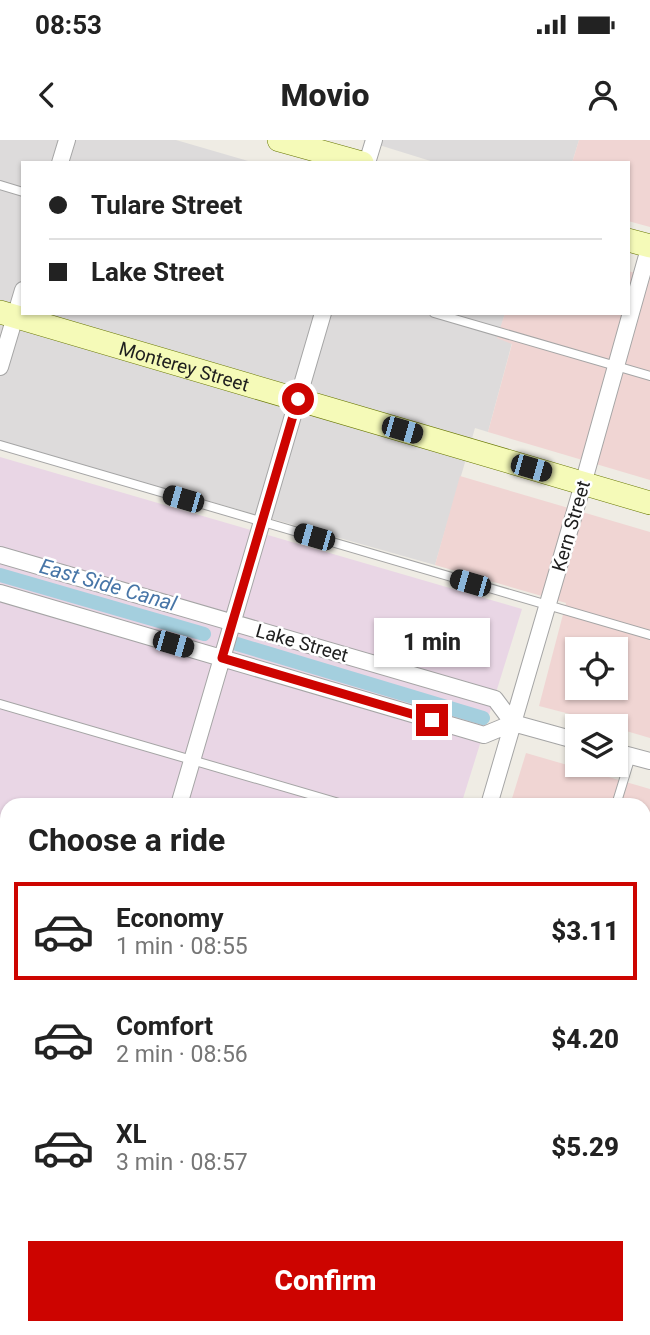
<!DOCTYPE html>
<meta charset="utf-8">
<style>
:root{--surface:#fff;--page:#f6f6f6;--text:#222;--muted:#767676;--line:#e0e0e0;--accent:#cd0400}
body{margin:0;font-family:Roboto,sans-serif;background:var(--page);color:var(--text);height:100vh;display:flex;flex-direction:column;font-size:26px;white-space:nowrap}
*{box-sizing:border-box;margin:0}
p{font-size:23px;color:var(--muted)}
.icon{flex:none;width:38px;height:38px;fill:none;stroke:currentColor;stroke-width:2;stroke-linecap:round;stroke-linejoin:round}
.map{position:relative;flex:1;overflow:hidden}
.side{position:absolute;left:0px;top:658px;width:651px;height:537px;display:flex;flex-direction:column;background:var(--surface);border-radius:21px 21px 0 0;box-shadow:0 2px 5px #0004}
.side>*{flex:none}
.banner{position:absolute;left:21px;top:21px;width:609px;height:154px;border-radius:0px;box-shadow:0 2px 5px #0004;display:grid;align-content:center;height:154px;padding:0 28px;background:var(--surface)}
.controls{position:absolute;left:565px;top:497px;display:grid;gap:14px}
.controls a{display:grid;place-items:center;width:63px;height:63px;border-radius:0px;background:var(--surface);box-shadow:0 2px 5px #0004;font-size:35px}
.end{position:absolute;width:32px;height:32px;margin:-16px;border:9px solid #cd0400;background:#fff;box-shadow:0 0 0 4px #fff}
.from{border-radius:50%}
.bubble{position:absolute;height:49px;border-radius:0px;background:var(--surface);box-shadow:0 2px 5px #0004;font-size:23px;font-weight:800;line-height:49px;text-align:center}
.car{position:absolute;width:21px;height:42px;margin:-21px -10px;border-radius:9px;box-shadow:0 0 5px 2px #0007;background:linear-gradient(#222 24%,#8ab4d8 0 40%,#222 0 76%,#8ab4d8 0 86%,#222 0)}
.banner b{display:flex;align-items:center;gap:24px;height:66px;font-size:26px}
.banner b+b{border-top:2px solid var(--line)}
.banner i{width:18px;height:18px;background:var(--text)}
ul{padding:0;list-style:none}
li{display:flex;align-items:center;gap:21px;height:98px;margin:0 14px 10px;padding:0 14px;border:4px solid transparent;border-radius:0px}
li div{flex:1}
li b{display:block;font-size:26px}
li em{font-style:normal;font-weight:800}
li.on{border-color:var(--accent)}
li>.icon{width:63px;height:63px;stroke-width:1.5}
h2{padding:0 28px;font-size:32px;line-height:84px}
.primary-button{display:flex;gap:14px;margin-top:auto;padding:14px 28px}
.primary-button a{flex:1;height:80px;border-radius:0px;background:var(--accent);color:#fff;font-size:28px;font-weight:800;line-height:80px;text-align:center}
.status{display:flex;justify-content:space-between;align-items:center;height:49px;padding:0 35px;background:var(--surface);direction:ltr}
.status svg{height:19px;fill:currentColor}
header{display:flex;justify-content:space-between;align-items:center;height:91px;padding:0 28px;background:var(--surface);font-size:32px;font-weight:800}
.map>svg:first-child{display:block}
</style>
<div class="status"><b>08:53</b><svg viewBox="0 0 49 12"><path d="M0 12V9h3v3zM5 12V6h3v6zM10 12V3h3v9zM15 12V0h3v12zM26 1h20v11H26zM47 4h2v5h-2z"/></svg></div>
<header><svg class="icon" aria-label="back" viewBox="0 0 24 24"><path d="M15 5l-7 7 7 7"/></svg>Movio<svg class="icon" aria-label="person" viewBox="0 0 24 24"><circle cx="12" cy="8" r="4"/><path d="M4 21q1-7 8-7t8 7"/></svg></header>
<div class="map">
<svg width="650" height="1195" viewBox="0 0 650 1195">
<rect width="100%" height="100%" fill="#efece4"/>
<path fill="#dddbdb" d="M0,0H176L255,23H23V173H505L498,198L512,203L488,292L475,288L435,425L0,302Z
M363,0H579L572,23H437Z"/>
<path fill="#f0d5d3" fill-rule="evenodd" d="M579,0H650V87L628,81V23H572Z
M628,131L650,137V340L488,292L512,204L497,198L505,173H628Z
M460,336L650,392V598L616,588V586L539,566L566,463L435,425ZM578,509H616V548H578Z
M526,613L650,649V744L644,743V665H510Z
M650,813V1195H514L516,1188H644V834Z"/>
<path fill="#e9d6e5" d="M0,317L522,469L461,665H7V1188H516L514,1195H0Z"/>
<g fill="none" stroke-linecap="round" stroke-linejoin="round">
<path stroke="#a4cfde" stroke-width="14" d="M0,435L204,494
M237,504L483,578"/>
<g stroke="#a5a5a5" stroke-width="10">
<path id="service" d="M0,45L23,52
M434,173L650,236
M0,305L650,495
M0,564L346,665
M616,665L631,616
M644,751L650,753
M644,1010L650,1011"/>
</g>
<g stroke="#a5a5a5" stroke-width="18">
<path id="minor" d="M60,23L67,0
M367,23L374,0
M0,227L23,150
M0,415L495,559L513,583L578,601
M0,453L484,595L513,583
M616,612L650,621
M179,665L323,173
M489,665L583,344L650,105
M644,1140L650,1141
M24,1195L26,1188"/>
</g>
<g stroke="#a5a5a5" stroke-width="21">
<path id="tertiary" d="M0,693L7,695
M644,881L650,883
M0,1171L7,1173
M60,1188L83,1195
M643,1195L650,1174"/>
</g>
<g stroke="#687704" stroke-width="24">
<g id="secondary">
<path d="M279,0L362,23"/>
<path d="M628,100L650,106"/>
<path id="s1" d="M0,172L650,363"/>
</g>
</g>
<use href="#service" stroke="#fff" stroke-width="8"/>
<use href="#minor" stroke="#fff" stroke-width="16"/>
<use href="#tertiary" stroke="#fff" stroke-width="19"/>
<use href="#secondary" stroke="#f5fab8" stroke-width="23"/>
<path stroke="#6c6c6c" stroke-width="4.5" stroke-dasharray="14 14" stroke-linecap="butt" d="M0,994L7,996
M0,1010L7,1012
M0,1052L7,1054
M0,1063L7,1066
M434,1188L462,1195
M504,1188L531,1195
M550,1188L567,1195"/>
</g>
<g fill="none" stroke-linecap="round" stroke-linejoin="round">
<path stroke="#cd0400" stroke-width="9" d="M298,259L222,518L432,580"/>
</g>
<g text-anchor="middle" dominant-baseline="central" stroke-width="5" stroke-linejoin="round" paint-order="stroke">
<g font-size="19" fill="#1e1e1e" stroke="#fff">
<text stroke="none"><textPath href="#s1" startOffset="192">Monterey Street</textPath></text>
<text transform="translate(571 386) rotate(-74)">Kern Street</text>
<text transform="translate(302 503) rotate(16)">Lake Street</text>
</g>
<g font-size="21" font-style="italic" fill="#4775a7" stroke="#fff">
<text transform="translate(108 445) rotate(16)">East Side Canal</text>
</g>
</g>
</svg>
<div class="controls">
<a><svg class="icon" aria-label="locate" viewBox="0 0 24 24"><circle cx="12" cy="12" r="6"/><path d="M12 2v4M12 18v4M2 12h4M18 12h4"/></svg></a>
<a><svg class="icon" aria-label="layers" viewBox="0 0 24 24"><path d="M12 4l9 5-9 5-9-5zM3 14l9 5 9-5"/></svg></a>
</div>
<i class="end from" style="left:298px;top:259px"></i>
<i class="end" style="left:432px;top:580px"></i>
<div class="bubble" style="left:374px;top:478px;width:116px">1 min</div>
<i class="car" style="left:402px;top:290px;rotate:106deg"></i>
<i class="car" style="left:531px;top:328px;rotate:106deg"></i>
<i class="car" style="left:183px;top:359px;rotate:286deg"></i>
<i class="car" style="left:314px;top:397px;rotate:286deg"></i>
<i class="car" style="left:470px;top:443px;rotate:286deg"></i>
<i class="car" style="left:173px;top:504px;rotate:106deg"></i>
<div class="banner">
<b><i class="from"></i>Tulare Street</b>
<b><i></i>Lake Street</b>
</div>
<section class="side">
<h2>Choose a ride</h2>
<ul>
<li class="on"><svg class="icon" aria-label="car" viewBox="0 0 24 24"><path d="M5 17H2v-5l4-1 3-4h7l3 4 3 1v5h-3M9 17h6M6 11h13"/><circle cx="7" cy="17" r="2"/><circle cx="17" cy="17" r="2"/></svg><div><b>Economy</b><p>1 min · 08:55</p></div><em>$3.11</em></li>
<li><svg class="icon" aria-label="car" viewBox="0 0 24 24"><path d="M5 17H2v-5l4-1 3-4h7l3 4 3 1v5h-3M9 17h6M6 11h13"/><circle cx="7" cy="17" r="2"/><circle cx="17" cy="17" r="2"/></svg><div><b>Comfort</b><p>2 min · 08:56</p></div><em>$4.20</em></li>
<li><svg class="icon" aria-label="car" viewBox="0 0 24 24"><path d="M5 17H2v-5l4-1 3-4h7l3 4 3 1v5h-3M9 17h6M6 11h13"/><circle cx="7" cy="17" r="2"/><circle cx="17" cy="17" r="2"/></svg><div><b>XL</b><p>3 min · 08:57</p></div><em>$5.29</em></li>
</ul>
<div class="primary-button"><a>Confirm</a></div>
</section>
</div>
